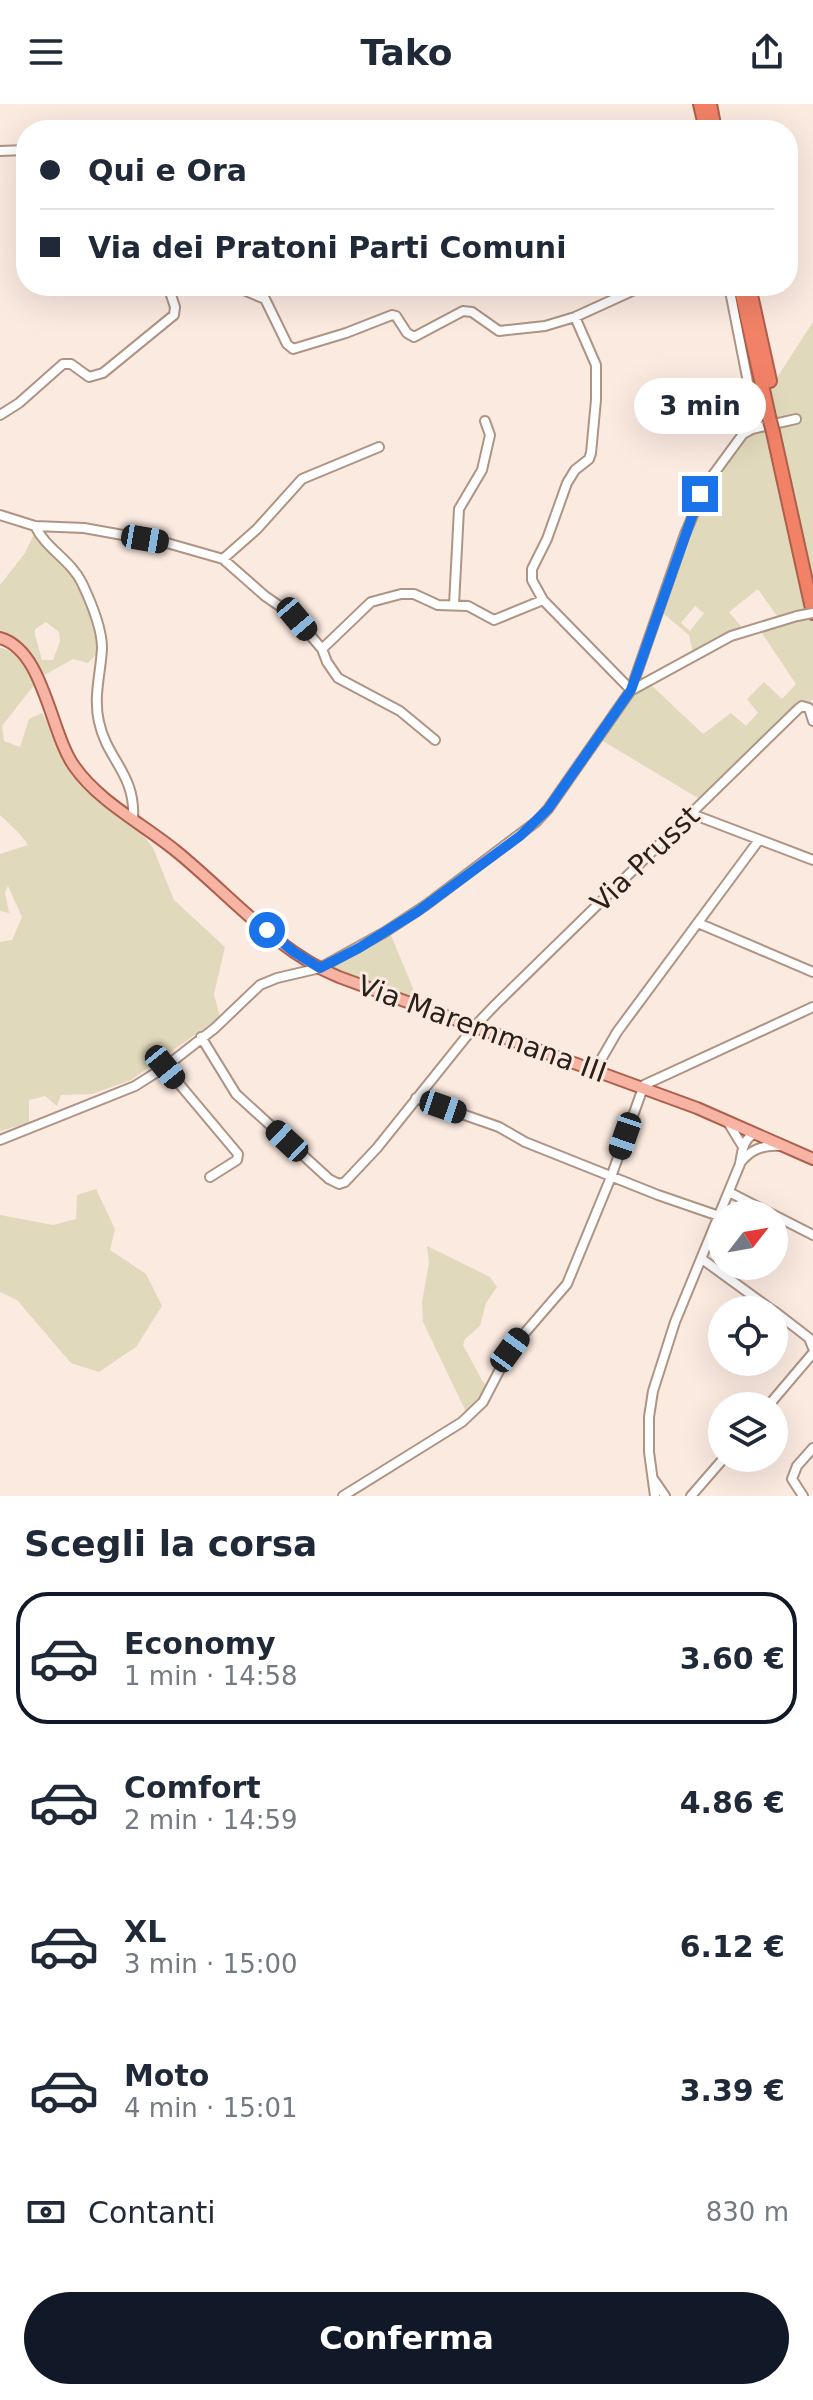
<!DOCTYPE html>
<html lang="it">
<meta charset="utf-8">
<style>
:root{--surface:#fff;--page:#f6f6f7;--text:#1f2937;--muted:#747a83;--line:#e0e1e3;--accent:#111827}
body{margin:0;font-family:"DejaVu Sans",sans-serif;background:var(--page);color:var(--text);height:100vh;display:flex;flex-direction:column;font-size:30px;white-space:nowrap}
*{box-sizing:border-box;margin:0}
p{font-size:26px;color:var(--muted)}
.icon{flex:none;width:44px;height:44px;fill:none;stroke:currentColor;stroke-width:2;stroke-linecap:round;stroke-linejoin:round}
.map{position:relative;height:1392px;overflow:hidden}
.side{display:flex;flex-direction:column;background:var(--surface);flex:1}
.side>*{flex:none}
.banner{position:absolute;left:16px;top:16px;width:782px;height:176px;border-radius:32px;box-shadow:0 8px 32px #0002;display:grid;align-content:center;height:176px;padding:0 24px;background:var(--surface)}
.needle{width:52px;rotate:59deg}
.fabs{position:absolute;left:708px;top:1096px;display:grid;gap:16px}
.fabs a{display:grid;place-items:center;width:80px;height:80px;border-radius:50%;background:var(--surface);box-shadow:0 8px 32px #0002;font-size:40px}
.end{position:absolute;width:36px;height:36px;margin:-18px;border:10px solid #1a73e8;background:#fff;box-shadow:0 0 0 4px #fff}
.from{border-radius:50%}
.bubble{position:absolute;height:56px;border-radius:28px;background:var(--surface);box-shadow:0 8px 32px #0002;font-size:26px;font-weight:600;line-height:56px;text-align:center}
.car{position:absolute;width:24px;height:48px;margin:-24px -12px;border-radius:10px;box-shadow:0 0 6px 2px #0007;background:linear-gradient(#222 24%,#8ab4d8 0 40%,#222 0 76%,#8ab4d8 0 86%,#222 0)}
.banner b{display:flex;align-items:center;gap:28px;height:76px;font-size:30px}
.banner b+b{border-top:2px solid var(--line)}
.banner i{width:20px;height:20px;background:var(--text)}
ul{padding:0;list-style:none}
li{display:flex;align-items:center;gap:24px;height:132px;margin:0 16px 12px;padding:0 8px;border:4px solid transparent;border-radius:32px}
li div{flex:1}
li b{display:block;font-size:30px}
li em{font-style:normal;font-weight:600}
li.on{border-color:var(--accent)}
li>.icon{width:72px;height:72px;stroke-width:1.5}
h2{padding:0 24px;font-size:36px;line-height:96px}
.pay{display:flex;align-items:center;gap:20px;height:88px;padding:0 24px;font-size:30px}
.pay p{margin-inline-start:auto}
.cta{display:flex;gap:16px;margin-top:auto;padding:16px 24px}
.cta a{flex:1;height:92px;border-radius:48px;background:var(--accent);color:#fff;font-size:32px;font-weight:600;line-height:92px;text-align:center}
header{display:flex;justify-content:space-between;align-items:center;height:104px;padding:0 24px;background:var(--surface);font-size:36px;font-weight:600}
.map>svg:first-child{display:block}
</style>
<header><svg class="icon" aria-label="menu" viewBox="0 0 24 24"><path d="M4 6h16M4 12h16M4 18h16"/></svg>Tako<svg class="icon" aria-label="share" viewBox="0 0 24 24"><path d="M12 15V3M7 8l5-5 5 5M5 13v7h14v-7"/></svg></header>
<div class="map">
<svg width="813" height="1392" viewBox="0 0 813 1392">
<rect width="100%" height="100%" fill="#fbeae0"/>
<path fill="#e1d9bb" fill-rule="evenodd" d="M813,218V595L708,700L598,634L631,586L648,578L703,630L731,609L746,622L758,609L747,595L764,578L782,595L796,580L758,523L780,516L758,485L729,508L745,527L694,553L689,531L659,506L699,393L738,336L770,317L765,292ZM695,502L704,509L690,527L681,519Z
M35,428C76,470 93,487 97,550L88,559L73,555L41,573L0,530V481L25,449ZM46,518L59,528L60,537L53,556H42L35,531V525Z
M0,544C18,546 27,566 34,581L2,622L4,637L20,643L29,615L42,609L78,676L140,727L153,744L174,796L225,843L214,890L220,913L131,976L92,990L61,991L57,1002L45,992L29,996V1019L0,1027V838L12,836L22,813L8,782L5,788L9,809L0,807V750L28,741L19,729L0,711Z
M390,829L417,894L331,863L332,859L366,843Z
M96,1085L115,1125L110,1146L146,1170L162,1202L136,1243L99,1268L71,1259L17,1196L0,1188V1111L53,1121L76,1115L77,1091Z
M427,1142L490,1173L497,1183L486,1199L480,1222L465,1235L463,1241L483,1278L488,1282L478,1299L466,1308L423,1218L422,1198L429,1159Z"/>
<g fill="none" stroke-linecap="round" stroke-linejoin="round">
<g stroke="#ae9484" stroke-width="12">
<path id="minor" d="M0,47L26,46
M234,182L265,195L287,240L293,245L346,229L392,211L396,212L407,229L414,233L463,207L472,208L499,227L545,222L575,213L596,261V296L591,349L589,355L575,366L567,379L547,435L532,465V476L543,496
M729,182L757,324
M575,213L643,182
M0,311L19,299L63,260H71L89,273L103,269L174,211L175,203L168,182
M0,411L35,422L84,424L167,439L223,455L265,492L294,512L322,545L327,558L338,574L400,607L435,636
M35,422C46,445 71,456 82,479C91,498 102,523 102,544C101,568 93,593 99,618C107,656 136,670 133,715
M223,455L257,425L302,375L379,343
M454,501L459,405L482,366L490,331L485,317
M322,545L371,498L401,490H414L438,501L468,502L494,516L543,496L631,586
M632,586L731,532L797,512
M692,710L813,756
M698,819L813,868
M201,933L236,990L329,1075L339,1080L345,1078L377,1044L474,923L496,900L798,605L802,602L809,604L813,617
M165,963L238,1050L237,1056L210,1073
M595,966L617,928L759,736
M416,994L499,1023L525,1038L658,1091L719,1112
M729,1020L743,1043
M0,1036L135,982L165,963L215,924L260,881L277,874L320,864L385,828L426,801L536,718L548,705L631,586L685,430L707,379L743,330L752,325L796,315
M740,1059C751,1045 763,1041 780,1042
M729,1088L813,1131
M702,1155L772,1206
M774,1207L809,1234L813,1244
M768,1302L813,1249
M654,1376L665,1392
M343,1392L462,1318L483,1298L510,1246L567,1180L611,1073L644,981L813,903
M655,1392L649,1348V1313L653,1287L675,1218L740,1060C742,1048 743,1035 754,1030
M691,1392L724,1354
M803,1392L792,1375L797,1362L813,1344"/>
</g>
<g stroke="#ac604c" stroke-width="14">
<path id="major" d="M0,534C44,546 50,628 74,662C99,698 143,720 176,747C229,790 276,847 339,873L697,1004L813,1055"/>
</g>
<g stroke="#ac604c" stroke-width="16">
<path id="highway" d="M700,0L706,26
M710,0L715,26
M740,182L770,317
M749,182L770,277
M773,328L813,509"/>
</g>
<use href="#minor" stroke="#fff" stroke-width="8"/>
<use href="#major" stroke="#f7b4a4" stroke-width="10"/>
<use href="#highway" stroke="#f28267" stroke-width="12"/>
<g stroke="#ae9484" stroke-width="12" stroke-linecap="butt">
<path id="minor-bridge" d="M797,512L813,509"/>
</g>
<g stroke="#ac604c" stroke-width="16" stroke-linecap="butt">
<path id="highway-bridge" d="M770,317L773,328"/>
</g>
<use href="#minor-bridge" stroke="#fff" stroke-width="8"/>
<use href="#highway-bridge" stroke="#f28267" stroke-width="12"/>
</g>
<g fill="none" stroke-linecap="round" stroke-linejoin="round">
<path stroke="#1a73e8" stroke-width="10" d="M267,826L294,848L320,864L359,844L417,808L520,732L548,705L631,586L700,390"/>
</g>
<g text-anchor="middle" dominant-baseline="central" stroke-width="6" stroke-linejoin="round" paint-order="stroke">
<g font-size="28" fill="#2a201a" stroke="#fbeae0">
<text transform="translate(645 755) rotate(-44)">Via Prusst</text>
<text transform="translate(482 925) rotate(20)">Via Maremmana III</text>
</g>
</g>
</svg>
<div class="fabs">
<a><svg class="needle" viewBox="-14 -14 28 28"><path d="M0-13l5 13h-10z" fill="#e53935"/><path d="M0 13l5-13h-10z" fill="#747a83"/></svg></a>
<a><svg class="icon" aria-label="locate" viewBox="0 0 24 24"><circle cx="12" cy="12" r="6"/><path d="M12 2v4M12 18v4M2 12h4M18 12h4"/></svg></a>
<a><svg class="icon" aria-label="layers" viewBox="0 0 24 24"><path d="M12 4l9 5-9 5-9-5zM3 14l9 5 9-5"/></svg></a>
</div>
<i class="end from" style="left:267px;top:826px"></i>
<i class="end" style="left:700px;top:390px"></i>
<div class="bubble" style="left:634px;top:274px;width:132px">3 min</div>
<i class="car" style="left:145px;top:435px;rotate:100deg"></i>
<i class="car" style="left:297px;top:515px;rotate:140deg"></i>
<i class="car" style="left:165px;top:963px;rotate:141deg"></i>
<i class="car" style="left:443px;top:1003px;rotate:109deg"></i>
<i class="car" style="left:625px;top:1032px;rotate:199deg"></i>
<i class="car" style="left:287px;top:1037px;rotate:313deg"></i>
<i class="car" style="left:510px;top:1246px;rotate:36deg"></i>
<div class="banner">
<b><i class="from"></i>Qui e Ora</b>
<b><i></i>Via dei Pratoni Parti Comuni</b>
</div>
</div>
<section class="side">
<h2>Scegli la corsa</h2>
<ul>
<li class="on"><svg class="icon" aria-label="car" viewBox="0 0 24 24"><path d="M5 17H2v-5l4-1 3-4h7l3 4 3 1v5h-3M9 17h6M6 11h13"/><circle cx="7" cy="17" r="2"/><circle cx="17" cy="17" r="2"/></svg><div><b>Economy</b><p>1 min · 14:58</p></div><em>3.60 €</em></li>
<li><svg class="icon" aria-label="car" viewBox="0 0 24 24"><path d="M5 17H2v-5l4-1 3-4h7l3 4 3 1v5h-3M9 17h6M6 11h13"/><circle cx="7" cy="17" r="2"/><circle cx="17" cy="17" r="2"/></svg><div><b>Comfort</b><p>2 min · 14:59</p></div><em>4.86 €</em></li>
<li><svg class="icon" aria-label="car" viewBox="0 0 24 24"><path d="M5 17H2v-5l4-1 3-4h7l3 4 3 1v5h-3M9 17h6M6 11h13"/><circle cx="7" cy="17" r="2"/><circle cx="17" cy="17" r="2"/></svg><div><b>XL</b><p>3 min · 15:00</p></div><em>6.12 €</em></li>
<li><svg class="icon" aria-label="car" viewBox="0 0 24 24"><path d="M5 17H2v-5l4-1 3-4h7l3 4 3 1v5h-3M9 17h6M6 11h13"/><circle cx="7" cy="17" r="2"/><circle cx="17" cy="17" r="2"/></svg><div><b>Moto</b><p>4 min · 15:01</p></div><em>3.39 €</em></li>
</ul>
<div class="pay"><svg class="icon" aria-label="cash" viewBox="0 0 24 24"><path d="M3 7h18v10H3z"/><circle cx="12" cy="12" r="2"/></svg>Contanti<p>830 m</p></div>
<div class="cta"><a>Conferma</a></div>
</section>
